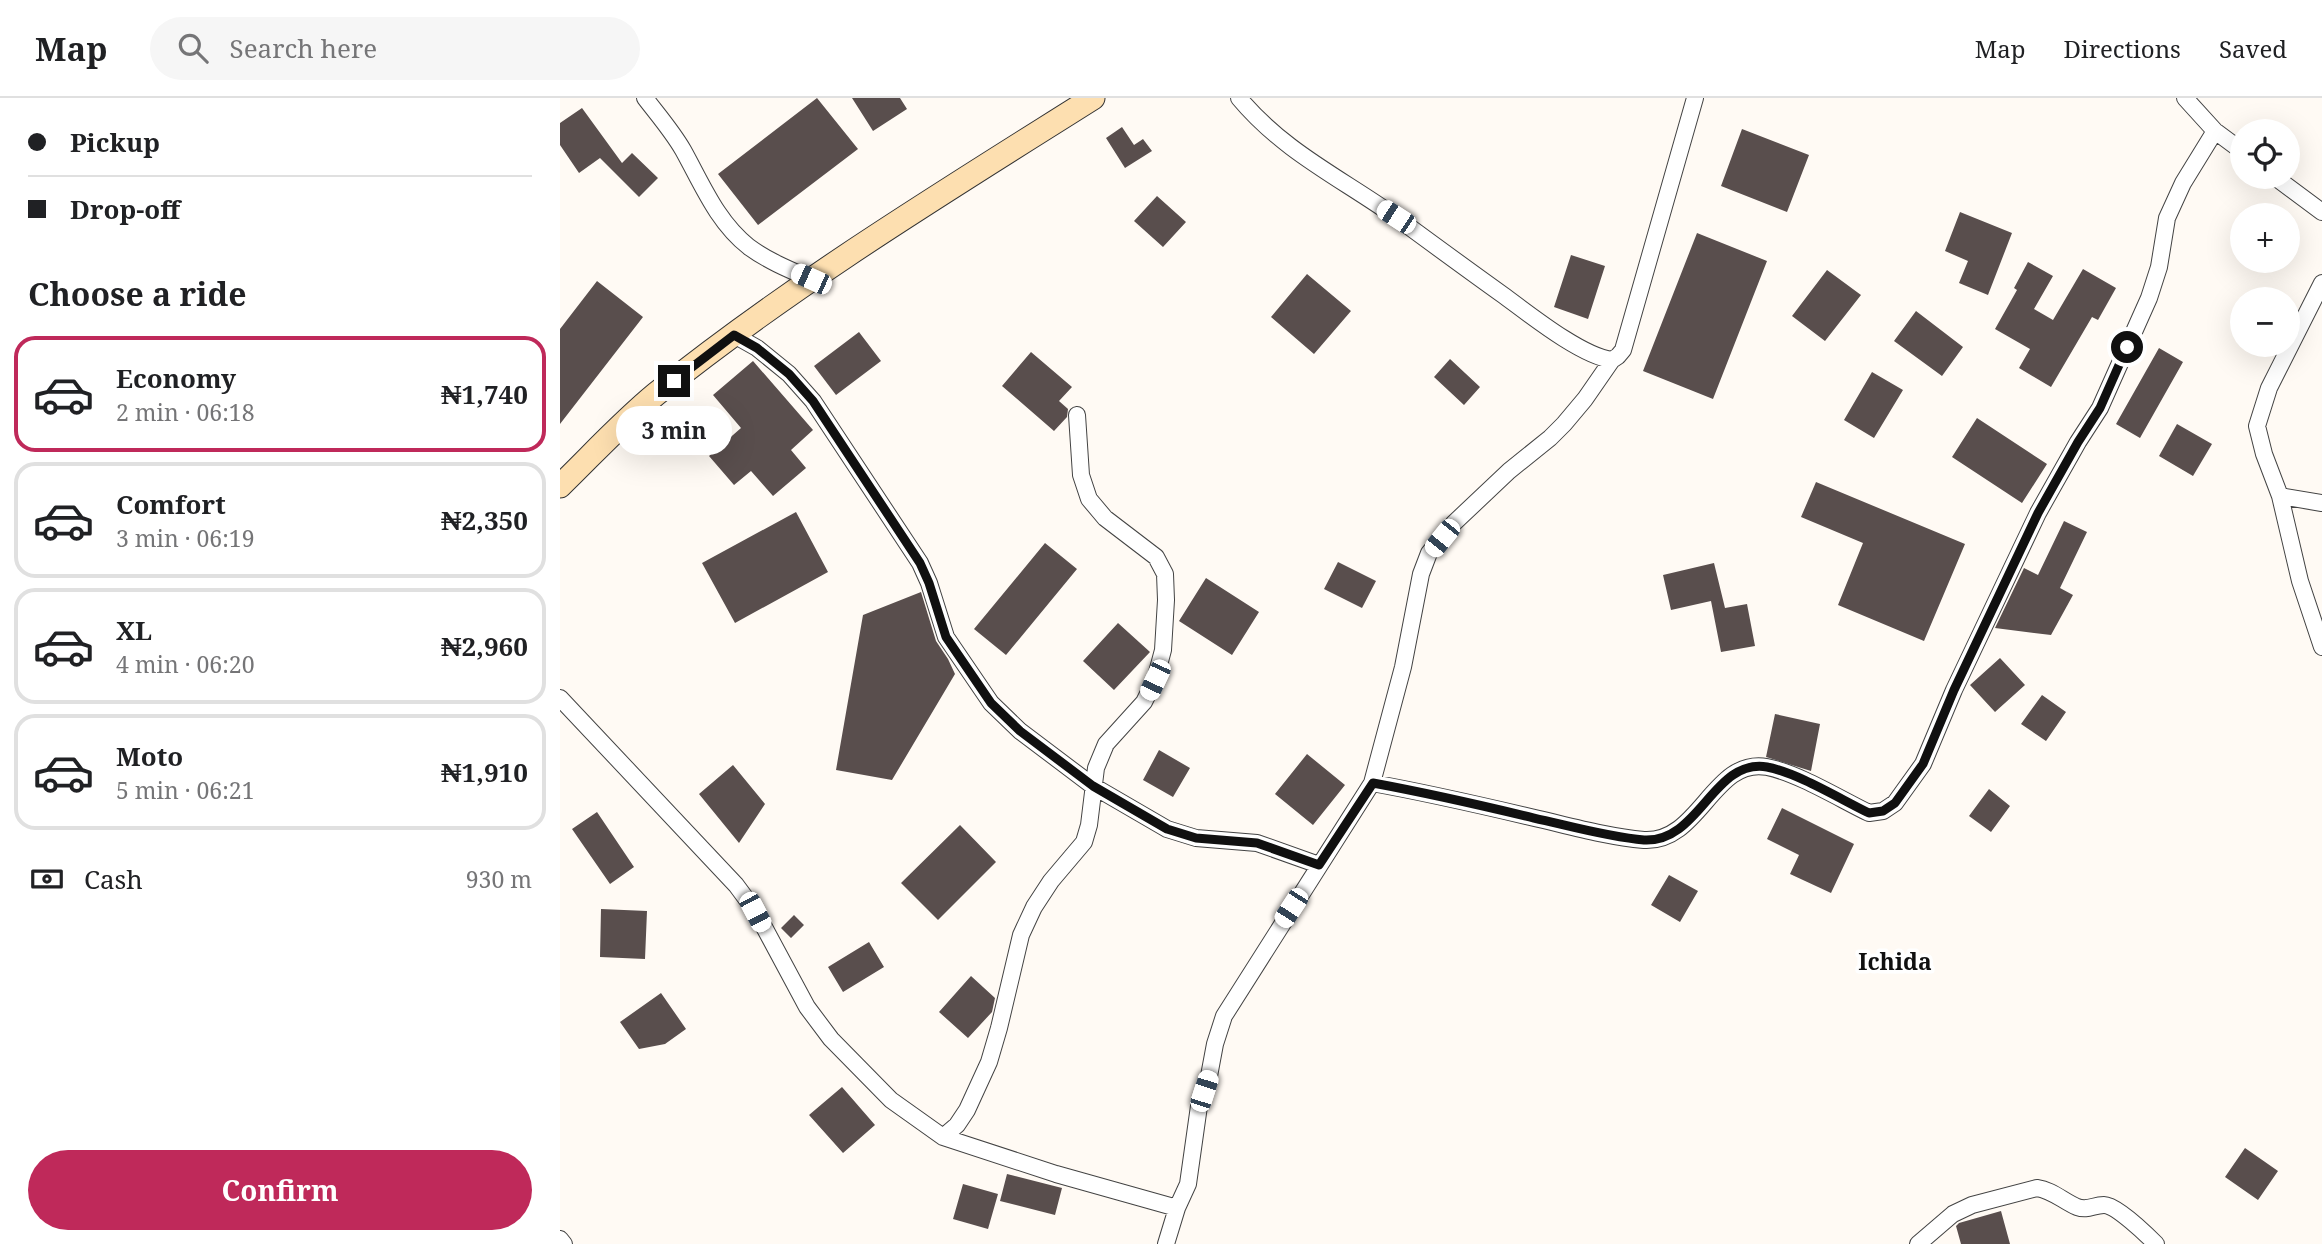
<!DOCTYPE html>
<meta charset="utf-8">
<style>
:root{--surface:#fff;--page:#f6f6f6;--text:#202124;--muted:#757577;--line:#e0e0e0;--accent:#bf295a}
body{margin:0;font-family:"Noto Serif",serif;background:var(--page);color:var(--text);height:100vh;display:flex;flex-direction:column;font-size:26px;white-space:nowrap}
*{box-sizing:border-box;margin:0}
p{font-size:23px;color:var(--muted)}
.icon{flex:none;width:38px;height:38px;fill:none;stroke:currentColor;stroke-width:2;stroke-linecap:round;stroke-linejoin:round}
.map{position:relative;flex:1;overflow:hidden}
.panel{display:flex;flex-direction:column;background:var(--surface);width:560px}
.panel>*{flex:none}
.banner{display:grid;align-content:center;height:154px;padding:0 28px;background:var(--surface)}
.tools{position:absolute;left:1670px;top:21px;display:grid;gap:14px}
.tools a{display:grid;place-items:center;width:70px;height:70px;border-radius:50%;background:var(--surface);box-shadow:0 7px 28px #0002;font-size:35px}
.end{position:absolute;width:32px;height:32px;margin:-16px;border:9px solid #101010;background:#fff;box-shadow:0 0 0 4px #fff}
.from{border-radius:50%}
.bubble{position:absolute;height:49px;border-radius:24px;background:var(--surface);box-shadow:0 7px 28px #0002;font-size:23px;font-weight:700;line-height:49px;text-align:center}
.car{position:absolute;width:21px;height:42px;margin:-21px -10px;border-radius:9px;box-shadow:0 0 5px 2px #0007;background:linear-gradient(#fff 24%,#345 0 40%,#fff 0 76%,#345 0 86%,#fff 0)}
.banner b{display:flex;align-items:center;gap:24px;height:66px;font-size:26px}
.banner b+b{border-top:2px solid var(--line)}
.banner i{width:18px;height:18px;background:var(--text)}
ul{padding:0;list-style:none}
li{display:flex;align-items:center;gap:21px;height:116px;margin:0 14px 10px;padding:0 14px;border:4px solid var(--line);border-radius:21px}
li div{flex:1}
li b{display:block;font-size:26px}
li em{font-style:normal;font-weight:700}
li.selected{border-color:var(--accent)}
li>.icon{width:63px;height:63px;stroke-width:1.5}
h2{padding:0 28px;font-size:32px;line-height:84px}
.pay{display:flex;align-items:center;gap:18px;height:77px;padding:0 28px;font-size:26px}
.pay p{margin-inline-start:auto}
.cta{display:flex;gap:14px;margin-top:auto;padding:14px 28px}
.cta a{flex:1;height:80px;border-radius:42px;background:var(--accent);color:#fff;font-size:28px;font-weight:700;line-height:80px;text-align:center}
header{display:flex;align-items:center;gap:42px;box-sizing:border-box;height:98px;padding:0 35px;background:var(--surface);border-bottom:2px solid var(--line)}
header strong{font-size:33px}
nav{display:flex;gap:38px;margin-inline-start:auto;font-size:24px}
.search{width:490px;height:63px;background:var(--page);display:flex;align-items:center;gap:18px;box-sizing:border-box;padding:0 24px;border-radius:38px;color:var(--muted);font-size:26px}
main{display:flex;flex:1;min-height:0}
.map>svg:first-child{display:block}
</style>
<header>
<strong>Map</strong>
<div class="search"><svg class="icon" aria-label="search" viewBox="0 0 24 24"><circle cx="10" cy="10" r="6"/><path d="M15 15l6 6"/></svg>Search here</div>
<nav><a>Map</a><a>Directions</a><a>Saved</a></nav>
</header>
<main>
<section class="panel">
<div class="banner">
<b><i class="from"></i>Pickup</b>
<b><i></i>Drop-off</b>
</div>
<h2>Choose a ride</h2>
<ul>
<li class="selected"><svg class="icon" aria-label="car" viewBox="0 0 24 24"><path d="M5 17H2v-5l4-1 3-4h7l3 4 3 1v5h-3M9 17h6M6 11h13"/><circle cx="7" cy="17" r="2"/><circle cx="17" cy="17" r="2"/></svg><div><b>Economy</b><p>2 min · 06:18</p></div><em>₦1,740</em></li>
<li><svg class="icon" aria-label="car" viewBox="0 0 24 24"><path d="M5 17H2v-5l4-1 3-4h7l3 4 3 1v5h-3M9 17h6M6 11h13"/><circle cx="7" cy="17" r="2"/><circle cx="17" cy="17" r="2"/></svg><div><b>Comfort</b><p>3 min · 06:19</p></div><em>₦2,350</em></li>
<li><svg class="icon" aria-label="car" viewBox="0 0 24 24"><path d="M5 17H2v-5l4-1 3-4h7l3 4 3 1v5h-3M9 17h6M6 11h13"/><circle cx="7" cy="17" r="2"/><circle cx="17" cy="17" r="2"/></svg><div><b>XL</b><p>4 min · 06:20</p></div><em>₦2,960</em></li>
<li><svg class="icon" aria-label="car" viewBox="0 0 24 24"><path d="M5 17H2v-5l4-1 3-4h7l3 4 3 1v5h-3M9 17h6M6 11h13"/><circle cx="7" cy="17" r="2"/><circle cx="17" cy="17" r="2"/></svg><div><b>Moto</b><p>5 min · 06:21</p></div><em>₦1,910</em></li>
</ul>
<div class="pay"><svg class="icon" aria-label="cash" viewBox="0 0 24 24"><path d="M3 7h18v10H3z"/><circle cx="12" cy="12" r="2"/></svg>Cash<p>930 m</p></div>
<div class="cta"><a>Confirm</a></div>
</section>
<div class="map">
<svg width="1762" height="1146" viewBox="0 0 1762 1146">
<rect width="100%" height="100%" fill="#fffaf4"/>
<path fill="#594e4d" d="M257,0L298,51L198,127L158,76Z
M292,0H340L347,11L313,33Z
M22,10L62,65L72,55L98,80L79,99L40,60L19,75L0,47V25Z
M562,29L574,47L583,41L592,53L565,70L546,40Z
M1182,31L1249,57L1227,114L1161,88Z
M597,98L626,124L603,149L574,123Z
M1400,114L1452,135L1428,197L1399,185L1408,163L1385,153Z
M1137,135L1207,163L1153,301L1083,273Z
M1011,157L1045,168L1028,221L994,209Z
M1468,164L1493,178L1474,211L1493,222L1523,171L1556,190L1538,222L1532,219L1491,289L1459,270L1470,251L1435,231L1457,192L1454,190Z
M1267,172L1301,197L1265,243L1232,218Z
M747,176L791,213L754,256L711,219Z
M37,183L83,219L0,326V231Z
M1356,213L1403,249L1382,278L1334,243Z
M299,234L321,263L276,297L254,268Z
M1599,250L1623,264L1580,340L1556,326Z
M471,254L512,289L499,303L508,311L507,319L494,333L442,288Z
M890,261L920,289L904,307L874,279Z
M193,263L253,332L231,352L246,370L213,398L191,373L174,387L149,358L181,330L153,297Z
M1312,274L1343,292L1314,340L1284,322Z
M1417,320L1487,366L1462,405L1392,359Z
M1617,326L1652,346L1633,378L1599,358Z
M1256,384L1405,446L1364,543L1278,507L1303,445L1241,419Z
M236,414L268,474L175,525L142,465Z
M1504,423L1527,434L1500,490L1513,497L1491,537L1435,530L1464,470L1478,477Z
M485,445L517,471L446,557L414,531Z
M778,464L816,483L802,510L764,491Z
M1154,465L1165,510L1187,506L1195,548L1161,554L1151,503L1111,512L1103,477Z
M646,480L699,514L672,557L619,523Z
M361,494L376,543L388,561L395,576L332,682L276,672L303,517Z
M558,525L590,554L554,592L523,563Z
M1440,560L1465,587L1435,614L1410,587Z
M1482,597L1506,614L1486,643L1461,626Z
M1215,616L1260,626L1251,673L1206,659Z
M599,652L630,670L613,699L583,682Z
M747,656L785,687L753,727L715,696Z
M173,667L205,706L179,745L139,696Z
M1429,691L1450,708L1431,734L1409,718Z
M1222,710L1294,746L1271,795L1230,776L1239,757L1207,741Z
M37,714L74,769L50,786L12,731Z
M400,727L436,764L378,822L341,785Z
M1109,777L1138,793L1120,824L1091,807Z
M41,811L87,813L85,861L40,859Z
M234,817L244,827L231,840L221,830Z
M309,844L324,869L283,894L268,869Z
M411,878L435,900L432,914L408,940L379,914Z
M101,895L126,931L105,946L79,951L60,924Z
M282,989L315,1027L283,1055L249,1017Z
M1685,1050L1718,1073L1698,1102L1665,1079Z
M447,1076L502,1090L495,1117L440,1103Z
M403,1086L438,1096L428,1131L393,1121Z
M1441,1113L1450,1146H1401L1396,1128L1399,1125Z"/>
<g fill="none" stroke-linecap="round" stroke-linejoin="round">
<g stroke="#434343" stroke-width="18">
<path id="street" d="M85,0C98,17 112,33 123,52C142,86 157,124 189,149C208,163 230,172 251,181
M679,0C725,55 783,81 840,122C874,147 908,172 943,197C969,216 1021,258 1052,262
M1625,0L1655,33L1682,53
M1715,79L1762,114
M1762,185L1709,290L1697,328L1704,356L1720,398L1740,483L1762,549
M174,237L197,250L229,276L253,303L360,465L369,485L386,539L431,605L460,633L533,688L607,731L636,740L697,745L759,767
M1720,398L1762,405
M0,600L176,787L196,814L247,909L271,941L331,1002L383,1039L496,1076L617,1110
M812,685C868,695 924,708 979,721C1013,729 1049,739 1084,742C1140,745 1153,659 1207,669C1238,675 1280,701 1309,715L1323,713L1335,705L1363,666L1394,592L1478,415L1518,344L1540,310L1589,200L1599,169L1607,120L1623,85L1655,33
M383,1039L397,1027L407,1012L429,964L439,930L461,837L474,809L491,783L524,744L529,727L536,670L546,646L584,604L595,582L603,552L606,502L605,476L596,459L545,420L529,401L521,377L517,317
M0,1141L4,1146
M606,1146L617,1110L628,1086L639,1008L649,978L655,946L664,918L812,685L843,569L861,476L869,455L894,425L949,373L990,340L1004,326L1025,301L1052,262L1058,258L1063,252L1135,0
M1358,1146L1393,1116L1412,1107L1477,1090C1492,1092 1503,1103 1517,1109C1528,1113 1533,1107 1544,1107C1556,1107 1587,1137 1596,1146"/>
</g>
<g stroke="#323232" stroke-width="25">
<path id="secondary" d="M0,388C31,358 62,324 96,296C233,186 384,94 533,0"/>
</g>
<use href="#street" stroke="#fff" stroke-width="16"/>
<use href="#secondary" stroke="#fddfb0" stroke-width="23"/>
</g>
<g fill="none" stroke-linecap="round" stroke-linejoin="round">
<path stroke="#101010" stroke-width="9" d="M114,283L174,237L197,250L229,276L253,303L360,465L369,485L386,539L431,605L460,633L533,688L607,731L636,740L697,745L759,767L813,685C867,695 920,707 974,720C1010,728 1048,739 1084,742C1140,745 1153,660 1207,669C1238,675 1280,701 1309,715L1323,713L1335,705L1363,666L1394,592L1478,415L1518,344L1540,310L1567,249"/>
</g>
<g text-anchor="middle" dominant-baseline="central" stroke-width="7" stroke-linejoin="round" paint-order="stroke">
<g font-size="23" font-weight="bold" fill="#101010" stroke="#fff">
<text x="1335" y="863">Ichida</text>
</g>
</g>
</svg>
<div class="tools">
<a><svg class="icon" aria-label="locate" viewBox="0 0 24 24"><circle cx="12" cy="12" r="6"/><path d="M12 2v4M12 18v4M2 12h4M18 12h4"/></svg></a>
<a>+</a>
<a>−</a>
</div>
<i class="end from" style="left:1567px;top:249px"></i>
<i class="end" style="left:114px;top:283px"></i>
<div class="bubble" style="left:56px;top:308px;width:116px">3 min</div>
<i class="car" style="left:836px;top:119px;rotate:303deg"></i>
<i class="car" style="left:251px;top:181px;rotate:294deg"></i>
<i class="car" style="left:882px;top:440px;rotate:219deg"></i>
<i class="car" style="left:595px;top:582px;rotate:205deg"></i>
<i class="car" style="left:731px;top:810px;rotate:213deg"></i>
<i class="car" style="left:195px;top:814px;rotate:152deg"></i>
<i class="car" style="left:644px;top:993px;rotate:18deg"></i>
</div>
</main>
